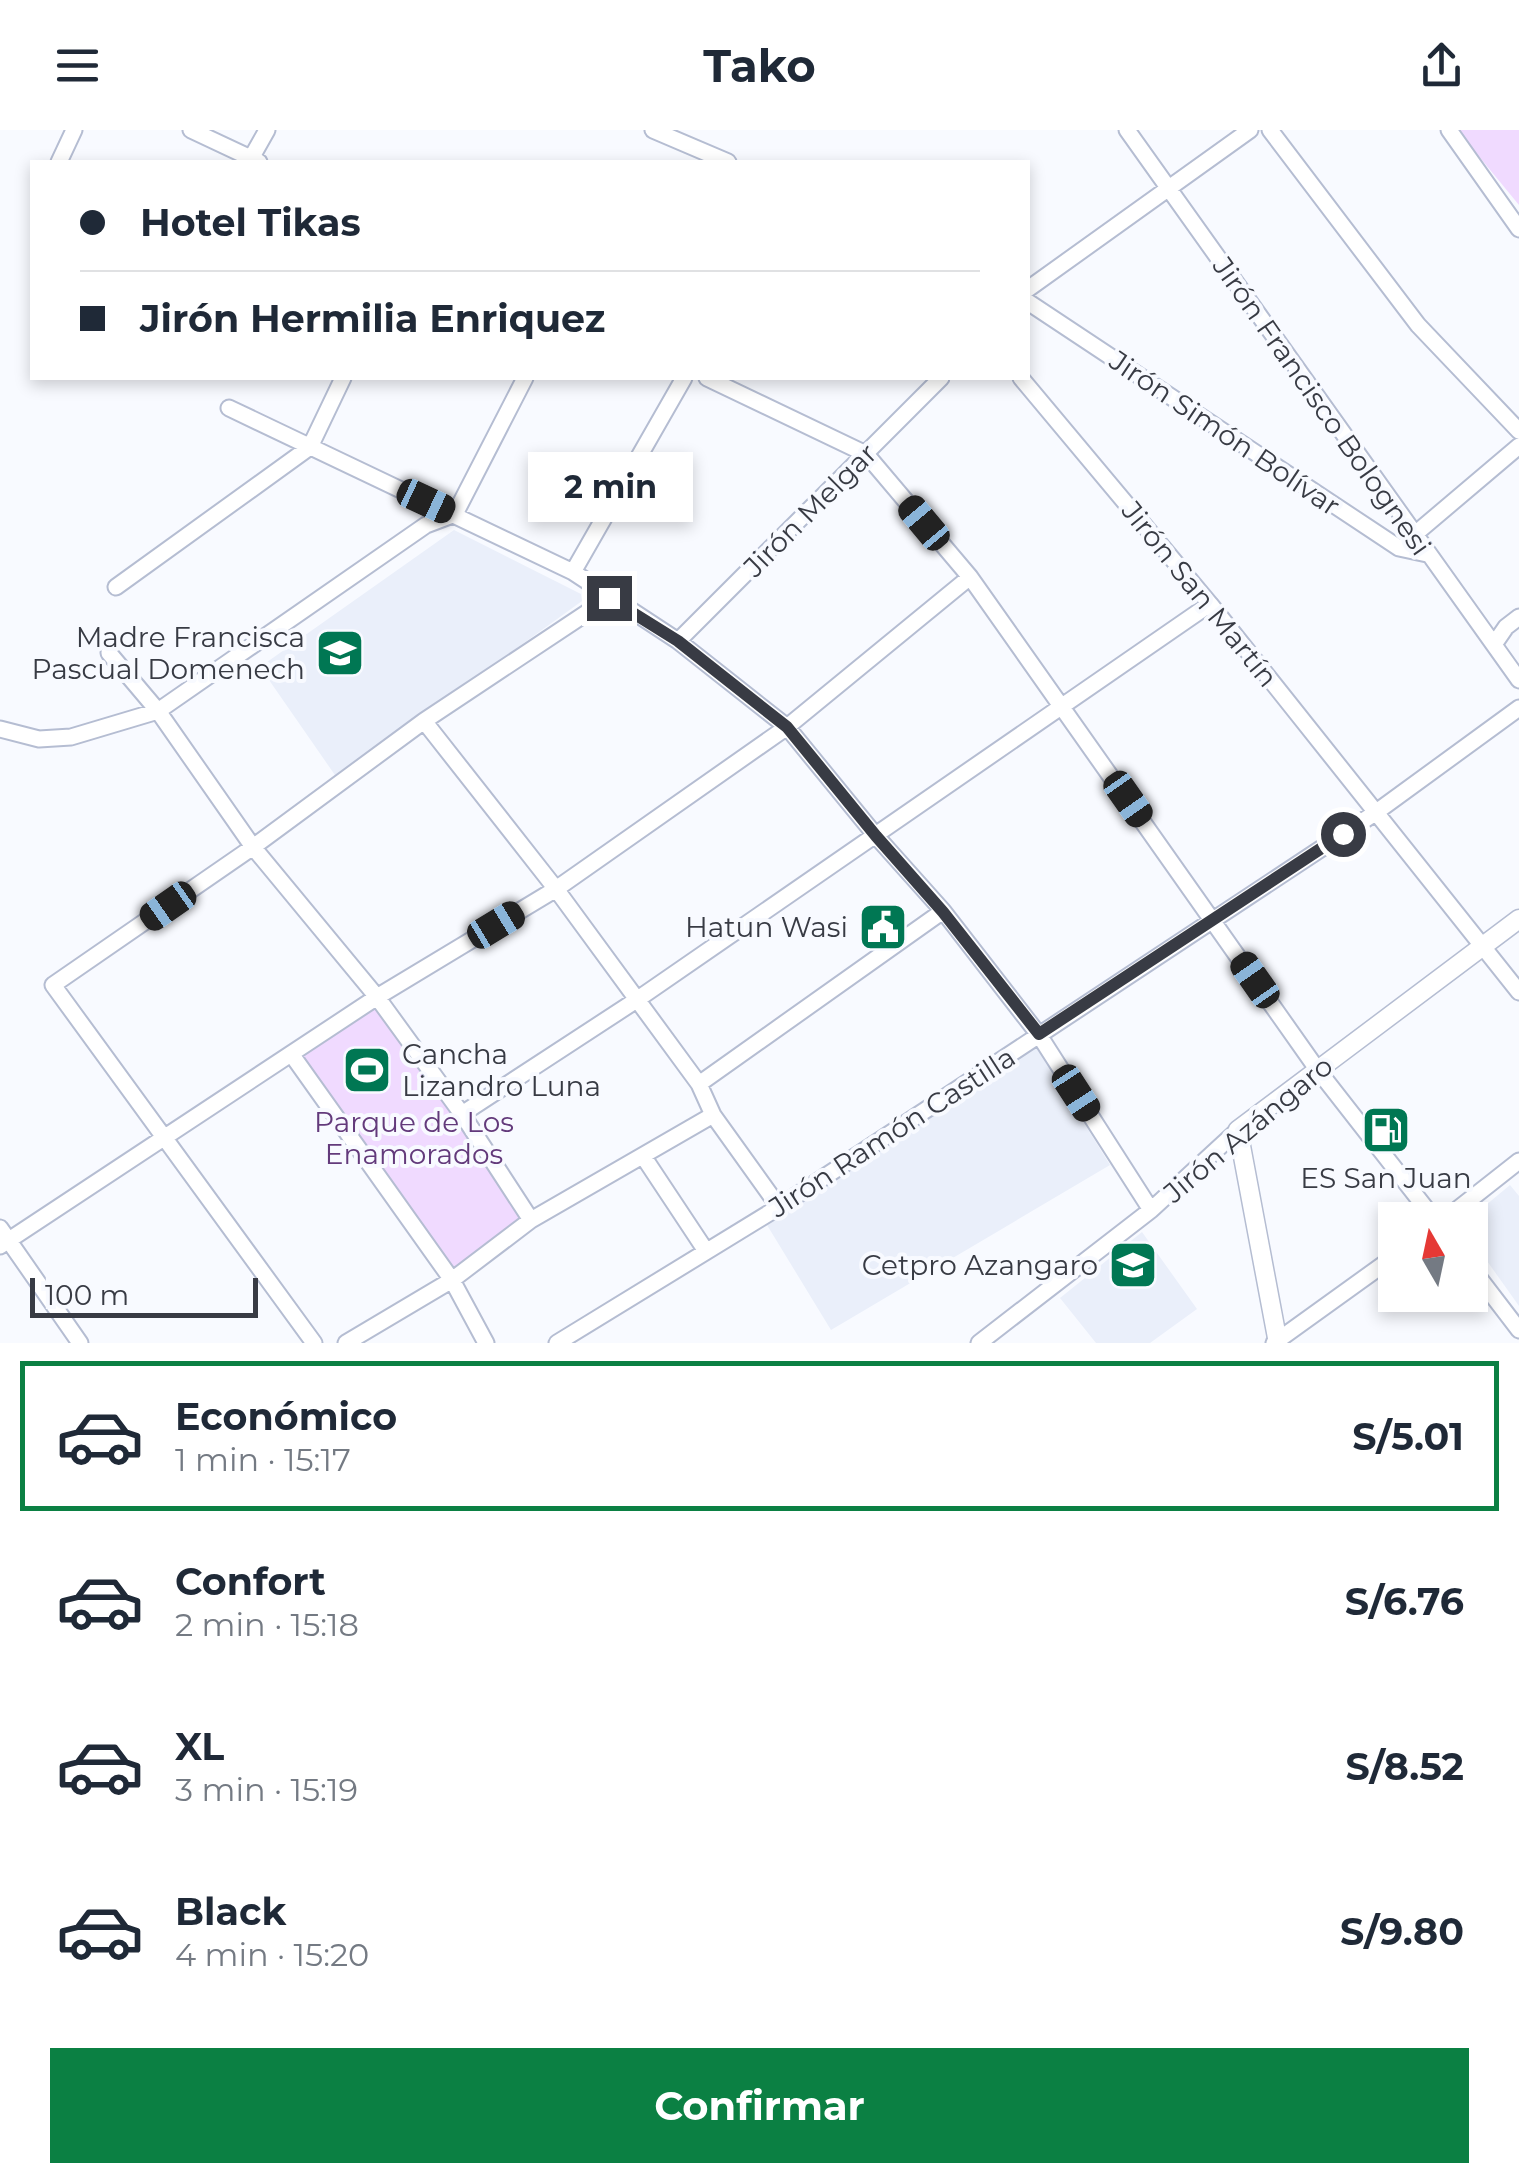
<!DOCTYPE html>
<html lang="es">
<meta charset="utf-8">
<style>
:root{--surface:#fff;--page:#f2f2f3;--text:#1f2937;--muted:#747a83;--line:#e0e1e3;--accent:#0b8043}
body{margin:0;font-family:Montserrat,sans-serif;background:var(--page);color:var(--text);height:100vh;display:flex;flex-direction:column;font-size:38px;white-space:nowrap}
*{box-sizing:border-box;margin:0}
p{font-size:32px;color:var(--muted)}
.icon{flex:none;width:55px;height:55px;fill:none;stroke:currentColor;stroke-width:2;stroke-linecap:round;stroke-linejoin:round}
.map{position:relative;height:1213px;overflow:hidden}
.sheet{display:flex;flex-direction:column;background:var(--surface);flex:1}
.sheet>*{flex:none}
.hud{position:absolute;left:30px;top:30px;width:1000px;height:220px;border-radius:0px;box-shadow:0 5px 15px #0003;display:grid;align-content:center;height:220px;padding:0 50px;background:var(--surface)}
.needle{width:65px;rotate:351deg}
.tools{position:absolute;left:1378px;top:1072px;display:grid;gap:20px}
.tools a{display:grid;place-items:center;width:110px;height:110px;border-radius:0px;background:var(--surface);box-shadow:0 5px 15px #0003;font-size:50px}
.scale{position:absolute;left:30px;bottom:25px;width:228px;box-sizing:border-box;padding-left:10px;border:5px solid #383b44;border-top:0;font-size:28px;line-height:35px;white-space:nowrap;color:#383b44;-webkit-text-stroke:8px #f8faff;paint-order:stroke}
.end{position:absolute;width:45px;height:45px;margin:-22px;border:12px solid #383b44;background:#fff;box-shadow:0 0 0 5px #fff}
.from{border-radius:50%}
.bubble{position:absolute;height:70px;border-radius:0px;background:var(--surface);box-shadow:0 5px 15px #0003;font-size:32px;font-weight:700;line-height:70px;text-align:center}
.car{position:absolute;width:30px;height:60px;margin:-30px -15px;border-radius:12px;box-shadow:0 0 8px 2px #0007;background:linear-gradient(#222 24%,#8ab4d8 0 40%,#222 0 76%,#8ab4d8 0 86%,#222 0)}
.hud b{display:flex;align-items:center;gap:35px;height:95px;font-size:38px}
.hud b+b{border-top:2px solid var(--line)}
.hud i{width:25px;height:25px;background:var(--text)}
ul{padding:18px 0 0;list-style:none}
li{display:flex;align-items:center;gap:30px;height:150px;margin:0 20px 15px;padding:0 30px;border:5px solid transparent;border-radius:0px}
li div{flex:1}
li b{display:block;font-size:38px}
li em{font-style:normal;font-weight:700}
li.on{border-color:var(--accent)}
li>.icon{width:90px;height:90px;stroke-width:1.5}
.cta{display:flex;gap:20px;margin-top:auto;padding:20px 50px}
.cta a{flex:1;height:115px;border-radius:0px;background:var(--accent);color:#fff;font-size:40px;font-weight:700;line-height:115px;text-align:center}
header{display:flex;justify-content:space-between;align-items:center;height:130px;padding:0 50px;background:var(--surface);font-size:45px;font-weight:700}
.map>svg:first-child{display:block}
</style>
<header><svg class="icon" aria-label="menu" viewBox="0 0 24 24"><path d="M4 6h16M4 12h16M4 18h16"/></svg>Tako<svg class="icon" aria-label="share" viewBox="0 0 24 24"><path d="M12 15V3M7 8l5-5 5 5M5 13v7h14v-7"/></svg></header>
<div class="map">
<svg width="1519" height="1213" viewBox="0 0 1519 1213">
<rect width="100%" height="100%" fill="#f8faff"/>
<path fill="#eaeffa" d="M454,400L581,464L582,471L337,648L260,537Z
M1035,914L1110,1035L831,1200L767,1095Z
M1510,1055L1519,1066V1176L1470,1107L1468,1090Z
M1142,1102L1197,1179L1150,1213H1096L1060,1168Z"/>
<path fill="#f0daff" d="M1458,0H1519V75L1458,1Z
M377,867L531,1090L449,1146L298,927Z"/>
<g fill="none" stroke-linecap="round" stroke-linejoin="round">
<g stroke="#b5bdd2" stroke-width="19">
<path id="minor" d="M191,0L259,32
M653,0L728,32
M1127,0L1519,550
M1270,0L1418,195L1519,301
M1449,0L1519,99
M59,32L74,0
M249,32L267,0
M1028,159L1250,0
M1028,172L1399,418L1427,424
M707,248L866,324L970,447L1317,939L1435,1090
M1021,248L1210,474L1519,862
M229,278L573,442L678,511L787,597L876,706L943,781L1039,905L1151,1080
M1408,410L1519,316
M573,442L684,248
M116,457L310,317L343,248
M678,511L941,248
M1495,513L1506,497L1519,487
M109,523L158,581L253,717L377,867L462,984L531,1090
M424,591L556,759L699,954L713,985L779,1077
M0,599L39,609L71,607L158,581L426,395L455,384L525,248
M292,925L452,1150L486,1213
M699,954L943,781
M462,984L635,871L1210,474
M643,1026L706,1121
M1444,1090L1519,1031
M0,1098L80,1213
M0,1116L377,867L556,759L787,597L970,447
M1470,1136L1519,1200
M314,1213L53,855L253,717L424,591L609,468
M346,1213L452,1150L531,1090L713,985
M557,1213L779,1077L1375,683L1519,578
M979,1213L1151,1080L1238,1000
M1274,1213L1395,1126"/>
</g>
<g stroke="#b5bdd2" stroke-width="21">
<path id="tertiary" d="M1278,1213L1238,1000L1519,789"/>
</g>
<use href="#minor" stroke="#fff" stroke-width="15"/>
<use href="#tertiary" stroke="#fff" stroke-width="18"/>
</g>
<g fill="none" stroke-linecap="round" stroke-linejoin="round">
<path stroke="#383b44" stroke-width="12" d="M609,468L678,511L787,597L876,706L943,782L1039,904L1343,704"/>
</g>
<defs>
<g id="school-square" transform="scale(2.5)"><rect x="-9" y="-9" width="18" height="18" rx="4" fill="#007753" stroke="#f8faff"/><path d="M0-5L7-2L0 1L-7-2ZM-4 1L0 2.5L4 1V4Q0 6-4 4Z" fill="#fff"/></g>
<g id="civic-square" transform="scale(2.5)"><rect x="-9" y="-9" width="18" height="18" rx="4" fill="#007753" stroke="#f8faff"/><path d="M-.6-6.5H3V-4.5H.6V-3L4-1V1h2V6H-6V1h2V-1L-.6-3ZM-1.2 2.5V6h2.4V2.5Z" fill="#fff"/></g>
<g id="stadium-square" transform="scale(2.5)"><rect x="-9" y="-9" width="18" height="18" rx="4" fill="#007753" stroke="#f8faff"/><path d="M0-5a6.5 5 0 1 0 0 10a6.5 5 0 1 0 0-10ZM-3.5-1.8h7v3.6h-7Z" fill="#fff"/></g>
<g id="fuel-square" transform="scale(2.5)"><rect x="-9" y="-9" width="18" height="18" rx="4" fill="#007753" stroke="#f8faff"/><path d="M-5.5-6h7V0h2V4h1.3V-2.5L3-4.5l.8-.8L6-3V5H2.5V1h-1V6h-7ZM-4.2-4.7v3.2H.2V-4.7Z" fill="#fff"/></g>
<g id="university-square" transform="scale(2.5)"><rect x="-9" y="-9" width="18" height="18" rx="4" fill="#007753" stroke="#f8faff"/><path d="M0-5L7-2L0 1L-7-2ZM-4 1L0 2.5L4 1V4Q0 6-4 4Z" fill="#fff"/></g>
</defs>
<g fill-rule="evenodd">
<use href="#school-square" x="340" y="523"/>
<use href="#civic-square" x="883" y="797"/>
<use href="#stadium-square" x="367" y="940"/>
<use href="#fuel-square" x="1386" y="1000"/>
<use href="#university-square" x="1133" y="1135"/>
</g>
<g text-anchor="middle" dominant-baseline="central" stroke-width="8" stroke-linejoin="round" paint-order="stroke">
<g font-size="28" fill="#383b44" stroke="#f8faff">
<text transform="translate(1322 276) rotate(55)">Jirón Francisco Bolognesi</text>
<text transform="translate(1225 303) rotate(34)">Jirón Simón Bolívar</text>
<text transform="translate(810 380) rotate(-45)">Jirón Melgar</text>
<text transform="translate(1200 464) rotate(51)">Jirón San Martín</text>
<text transform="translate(1248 999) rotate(-40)">Jirón Azángaro</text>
<text transform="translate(892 1002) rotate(-33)">Jirón Ramón Castilla</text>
</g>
<g font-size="28" fill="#383b44" stroke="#f8faff" text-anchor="end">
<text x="305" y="507">Madre Francisca<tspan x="305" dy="32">Pascual Domenech</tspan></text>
<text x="848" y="797">Hatun Wasi</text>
<text x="402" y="924" text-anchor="start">Cancha<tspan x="402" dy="32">Lizandro Luna</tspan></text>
<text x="1386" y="1048" text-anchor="middle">ES San Juan</text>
<text x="1098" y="1135">Cetpro Azangaro</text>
</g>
<g font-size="28" fill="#633a7b" stroke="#f8faff">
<text x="414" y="992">Parque de Los<tspan x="414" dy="32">Enamorados</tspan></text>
</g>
</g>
</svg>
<div class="tools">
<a><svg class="needle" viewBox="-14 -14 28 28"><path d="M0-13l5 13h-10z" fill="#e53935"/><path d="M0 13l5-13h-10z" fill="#747a83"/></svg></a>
</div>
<div class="scale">100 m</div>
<i class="end from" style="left:1343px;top:704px"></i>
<i class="end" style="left:609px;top:468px"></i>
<div class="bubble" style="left:528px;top:322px;width:165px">2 min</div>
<i class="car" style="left:426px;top:371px;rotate:115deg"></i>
<i class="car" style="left:924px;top:393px;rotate:320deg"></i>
<i class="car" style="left:1128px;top:669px;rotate:145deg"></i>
<i class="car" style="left:168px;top:776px;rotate:235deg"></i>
<i class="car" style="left:496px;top:795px;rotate:59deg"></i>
<i class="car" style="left:1255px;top:850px;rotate:325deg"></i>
<i class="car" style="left:1076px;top:963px;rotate:147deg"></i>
<div class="hud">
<b><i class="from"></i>Hotel Tikas</b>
<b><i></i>Jirón Hermilia Enriquez</b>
</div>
</div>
<section class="sheet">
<ul>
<li class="on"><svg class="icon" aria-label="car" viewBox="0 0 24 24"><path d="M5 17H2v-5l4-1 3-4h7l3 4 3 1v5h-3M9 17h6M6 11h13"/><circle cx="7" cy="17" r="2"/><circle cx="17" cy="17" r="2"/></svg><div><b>Económico</b><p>1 min · 15:17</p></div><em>S/5.01</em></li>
<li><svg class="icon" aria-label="car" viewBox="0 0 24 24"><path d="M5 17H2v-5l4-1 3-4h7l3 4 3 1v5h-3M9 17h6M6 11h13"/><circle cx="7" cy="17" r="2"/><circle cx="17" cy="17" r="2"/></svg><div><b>Confort</b><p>2 min · 15:18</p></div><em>S/6.76</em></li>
<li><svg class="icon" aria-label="car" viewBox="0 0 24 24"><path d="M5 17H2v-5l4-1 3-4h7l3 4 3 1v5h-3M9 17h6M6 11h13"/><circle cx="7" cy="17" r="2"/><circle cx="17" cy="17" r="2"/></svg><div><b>XL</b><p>3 min · 15:19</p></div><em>S/8.52</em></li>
<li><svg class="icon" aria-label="car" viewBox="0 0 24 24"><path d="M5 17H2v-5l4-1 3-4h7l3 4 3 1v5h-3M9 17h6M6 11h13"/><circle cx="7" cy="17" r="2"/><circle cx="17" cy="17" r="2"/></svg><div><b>Black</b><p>4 min · 15:20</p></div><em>S/9.80</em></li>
</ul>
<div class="cta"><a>Confirmar</a></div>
</section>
